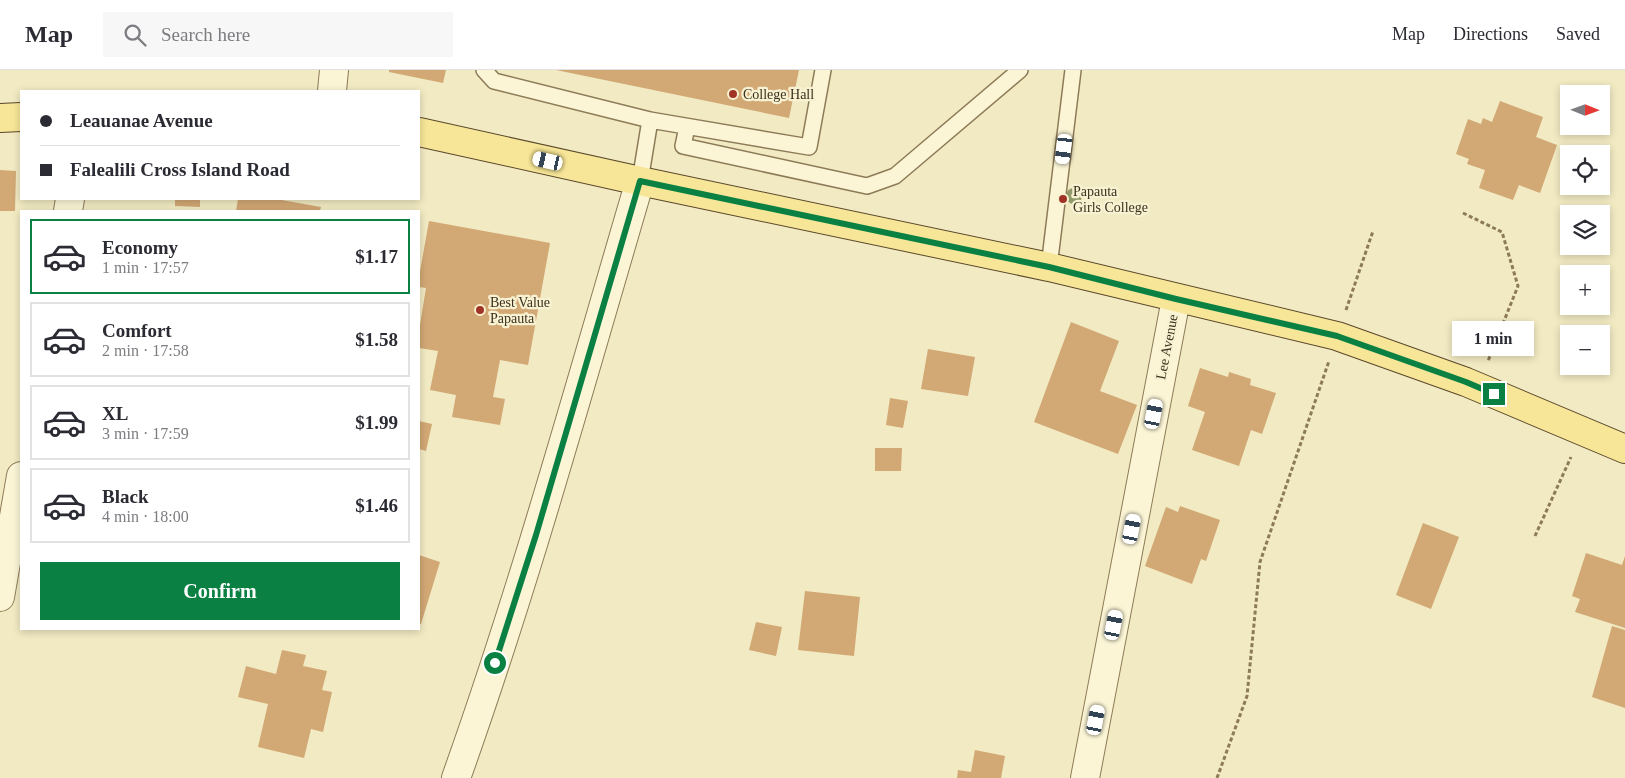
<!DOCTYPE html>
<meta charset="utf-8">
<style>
:root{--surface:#fff;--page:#f7f7f7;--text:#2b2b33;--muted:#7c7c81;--line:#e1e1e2;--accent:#0b8043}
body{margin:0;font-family:Georgia,serif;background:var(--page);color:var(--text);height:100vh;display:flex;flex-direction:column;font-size:19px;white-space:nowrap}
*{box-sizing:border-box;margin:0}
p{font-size:16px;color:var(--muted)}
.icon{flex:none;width:28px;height:28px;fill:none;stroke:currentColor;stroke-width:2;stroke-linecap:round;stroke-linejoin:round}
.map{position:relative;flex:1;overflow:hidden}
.panel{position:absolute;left:20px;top:140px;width:400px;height:420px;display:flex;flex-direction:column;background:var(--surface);border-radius:0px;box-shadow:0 2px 8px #0003}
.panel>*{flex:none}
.hud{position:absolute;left:20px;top:20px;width:400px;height:110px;border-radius:0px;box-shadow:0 2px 8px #0003;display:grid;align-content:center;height:110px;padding:0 20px;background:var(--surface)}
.needle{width:32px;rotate:91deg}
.controls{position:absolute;left:1560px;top:15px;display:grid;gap:10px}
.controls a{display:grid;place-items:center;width:50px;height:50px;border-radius:0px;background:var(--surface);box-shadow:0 2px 8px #0003;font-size:25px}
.end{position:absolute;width:22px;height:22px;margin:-11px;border:6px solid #0b8043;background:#fff;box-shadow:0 0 0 2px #fff}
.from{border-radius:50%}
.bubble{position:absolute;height:35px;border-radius:0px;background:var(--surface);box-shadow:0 2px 8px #0003;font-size:16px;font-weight:800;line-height:35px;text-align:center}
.car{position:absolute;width:15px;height:30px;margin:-15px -8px;border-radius:6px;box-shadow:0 0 4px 1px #0007;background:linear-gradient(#fff 24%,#345 0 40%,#fff 0 76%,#345 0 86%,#fff 0)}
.hud b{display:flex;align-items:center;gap:18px;height:48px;font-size:19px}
.hud b+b{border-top:1px solid var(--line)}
.hud i{width:12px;height:12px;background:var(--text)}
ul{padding:9px 0 0;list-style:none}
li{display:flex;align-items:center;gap:15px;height:75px;margin:0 10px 8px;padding:0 10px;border:2px solid var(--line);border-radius:0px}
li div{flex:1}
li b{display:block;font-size:19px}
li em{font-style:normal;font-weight:800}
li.current{border-color:var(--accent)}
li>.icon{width:45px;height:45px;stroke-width:1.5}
.button{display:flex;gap:10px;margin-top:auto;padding:10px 20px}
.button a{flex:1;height:58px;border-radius:0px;background:var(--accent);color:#fff;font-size:20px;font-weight:800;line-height:58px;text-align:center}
header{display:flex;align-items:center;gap:30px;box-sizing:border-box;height:70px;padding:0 25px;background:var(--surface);border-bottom:1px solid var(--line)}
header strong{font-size:24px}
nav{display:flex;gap:28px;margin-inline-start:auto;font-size:18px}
.search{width:350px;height:45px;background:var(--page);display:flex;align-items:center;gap:12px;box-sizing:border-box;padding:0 18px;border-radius:0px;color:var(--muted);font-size:19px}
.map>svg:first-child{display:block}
</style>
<header>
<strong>Map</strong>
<div class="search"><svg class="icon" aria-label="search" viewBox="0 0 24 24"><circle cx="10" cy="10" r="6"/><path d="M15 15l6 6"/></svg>Search here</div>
<nav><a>Map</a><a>Directions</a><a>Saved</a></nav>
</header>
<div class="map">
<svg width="1625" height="708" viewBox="0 0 1625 708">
<rect width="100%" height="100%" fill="#f1eac2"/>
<path fill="#d2a875" d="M389,0H446L443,13L389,2Z
M556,0H799L789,48Z
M1500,31L1543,47L1536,67L1557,75L1540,123L1519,115L1513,130L1479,118L1485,100L1467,94L1469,89L1456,84L1468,49L1481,54L1483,48L1492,52Z
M0,100L16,101L15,141H0Z
M175,129H200V137L175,136Z
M238,129H276L321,137L320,141H236Z
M429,151L550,173L528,295L500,290L493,327L505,329L500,355L452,347L456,325L430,320L438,281L419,278V261L426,218L419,217V207Z
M1071,252L1119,271L1100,321L1137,335L1118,384L1034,352Z
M928,279L975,287L968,326L921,319Z
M1200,298L1228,307L1229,302L1251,309L1250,315L1276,323L1262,364L1251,360L1239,396L1192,380L1205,342L1188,336Z
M890,328L908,331L903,358L886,355Z
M419,351L432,354L426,381L419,379Z
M875,378H902L901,401H875Z
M1180,436L1220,450L1206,491L1201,489L1192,514L1145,496L1166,437L1178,442Z
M1423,453L1459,467L1431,539L1396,525Z
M1586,483L1622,495L1625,486V558L1575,542L1580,529L1572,526Z
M419,485L440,492L421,554H419Z
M805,521L860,527L854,586L798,580Z
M756,552L782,557L776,586L749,580Z
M1612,556L1625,560V638L1592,627Z
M282,580L306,585L303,596L327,601L322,620L332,622L323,662L311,659L304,688L258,677L268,634L238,627L246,596L276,604Z
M975,680L1005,686L1001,708H957L958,700L971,702Z"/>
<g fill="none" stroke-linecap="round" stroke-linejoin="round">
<g stroke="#8d7b58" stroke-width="18">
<path id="lane" d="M484,0L494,11L650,50L640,111
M650,50L809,77L823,0
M687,57L683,76L867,116L895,106L1020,0
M1049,197L1073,0"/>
</g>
<g stroke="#8d7b58" stroke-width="30">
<path id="street" d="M332,21L334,0
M68,141L70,129
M0,527L21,406
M456,708C526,512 581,311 640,111
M1085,708L1176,229"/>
</g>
<g stroke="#5a482c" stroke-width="30">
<path id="primary" d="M0,48L21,47
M419,62L640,111L1049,197L1337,266L1466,312L1625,379"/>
</g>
<path stroke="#8d7b58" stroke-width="3" stroke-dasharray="4 2.5" stroke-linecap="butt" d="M1463,143L1502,162L1518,216L1488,291
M1346,240L1373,161
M1535,466L1571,387
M1217,708L1247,626L1260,492L1329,291"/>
<use href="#lane" stroke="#fbf5d6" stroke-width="15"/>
<use href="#street" stroke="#fbf5d6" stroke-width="28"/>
<use href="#primary" stroke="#f7e697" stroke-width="28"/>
</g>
<circle fill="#929a6a" cx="1074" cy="126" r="8"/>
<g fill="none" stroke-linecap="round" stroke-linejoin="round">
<path stroke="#0b8043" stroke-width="6" d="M495,593L536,465L640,111L1049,197L1176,229L1337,266L1466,312L1494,324"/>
</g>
<g fill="#a03323" stroke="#f8f2d2" stroke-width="2">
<circle cx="733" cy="24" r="5"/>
<circle cx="1063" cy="129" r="5"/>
<circle cx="480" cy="240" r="5"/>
</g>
<g text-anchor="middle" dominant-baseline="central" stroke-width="4.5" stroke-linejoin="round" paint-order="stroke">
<g font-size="14" fill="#3b301d" stroke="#f8f2d2" text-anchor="start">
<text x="743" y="24">College Hall</text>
<text x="1073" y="121">Papauta<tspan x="1073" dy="16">Girls College</tspan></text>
<text x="490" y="232">Best Value<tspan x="490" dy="16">Papauta</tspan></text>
</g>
<g font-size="14" fill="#3b301d" stroke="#f8f2d2">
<text transform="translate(1167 277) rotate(-79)">Lee Avenue</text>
</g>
</g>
</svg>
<div class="controls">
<a><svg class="needle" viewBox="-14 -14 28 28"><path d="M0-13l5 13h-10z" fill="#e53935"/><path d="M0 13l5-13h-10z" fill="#7c7c81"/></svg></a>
<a><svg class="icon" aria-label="locate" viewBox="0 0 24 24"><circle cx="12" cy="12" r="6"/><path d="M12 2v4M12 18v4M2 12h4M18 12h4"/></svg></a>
<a><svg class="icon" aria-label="layers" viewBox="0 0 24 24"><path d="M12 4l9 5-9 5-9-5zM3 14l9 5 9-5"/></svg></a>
<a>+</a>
<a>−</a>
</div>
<i class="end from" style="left:495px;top:593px"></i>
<i class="end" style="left:1494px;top:324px"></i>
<div class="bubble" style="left:1452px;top:251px;width:82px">1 min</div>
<i class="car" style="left:1064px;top:79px;rotate:187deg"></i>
<i class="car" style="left:548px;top:91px;rotate:283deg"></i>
<i class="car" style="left:1154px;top:344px;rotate:11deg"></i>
<i class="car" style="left:1132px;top:459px;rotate:11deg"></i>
<i class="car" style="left:1114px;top:555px;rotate:11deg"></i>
<i class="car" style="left:1096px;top:650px;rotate:11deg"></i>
<div class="hud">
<b><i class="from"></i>Leauanae Avenue</b>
<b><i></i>Falealili Cross Island Road</b>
</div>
<section class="panel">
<ul>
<li class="current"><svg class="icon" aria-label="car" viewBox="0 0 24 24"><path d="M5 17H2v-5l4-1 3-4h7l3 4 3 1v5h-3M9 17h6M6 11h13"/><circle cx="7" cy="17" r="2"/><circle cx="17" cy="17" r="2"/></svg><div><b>Economy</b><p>1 min · 17:57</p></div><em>$1.17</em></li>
<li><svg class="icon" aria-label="car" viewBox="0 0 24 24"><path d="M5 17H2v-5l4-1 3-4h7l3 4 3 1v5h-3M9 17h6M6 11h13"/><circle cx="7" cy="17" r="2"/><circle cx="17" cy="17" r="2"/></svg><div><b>Comfort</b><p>2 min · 17:58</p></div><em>$1.58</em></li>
<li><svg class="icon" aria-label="car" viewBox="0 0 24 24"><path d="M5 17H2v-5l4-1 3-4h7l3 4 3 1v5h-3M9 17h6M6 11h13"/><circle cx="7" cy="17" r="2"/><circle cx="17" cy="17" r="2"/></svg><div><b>XL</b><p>3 min · 17:59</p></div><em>$1.99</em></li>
<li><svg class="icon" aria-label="car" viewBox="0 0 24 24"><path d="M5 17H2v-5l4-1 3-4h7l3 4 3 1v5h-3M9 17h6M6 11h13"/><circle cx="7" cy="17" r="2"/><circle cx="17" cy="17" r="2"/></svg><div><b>Black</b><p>4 min · 18:00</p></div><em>$1.46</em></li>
</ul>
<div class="button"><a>Confirm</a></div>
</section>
</div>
